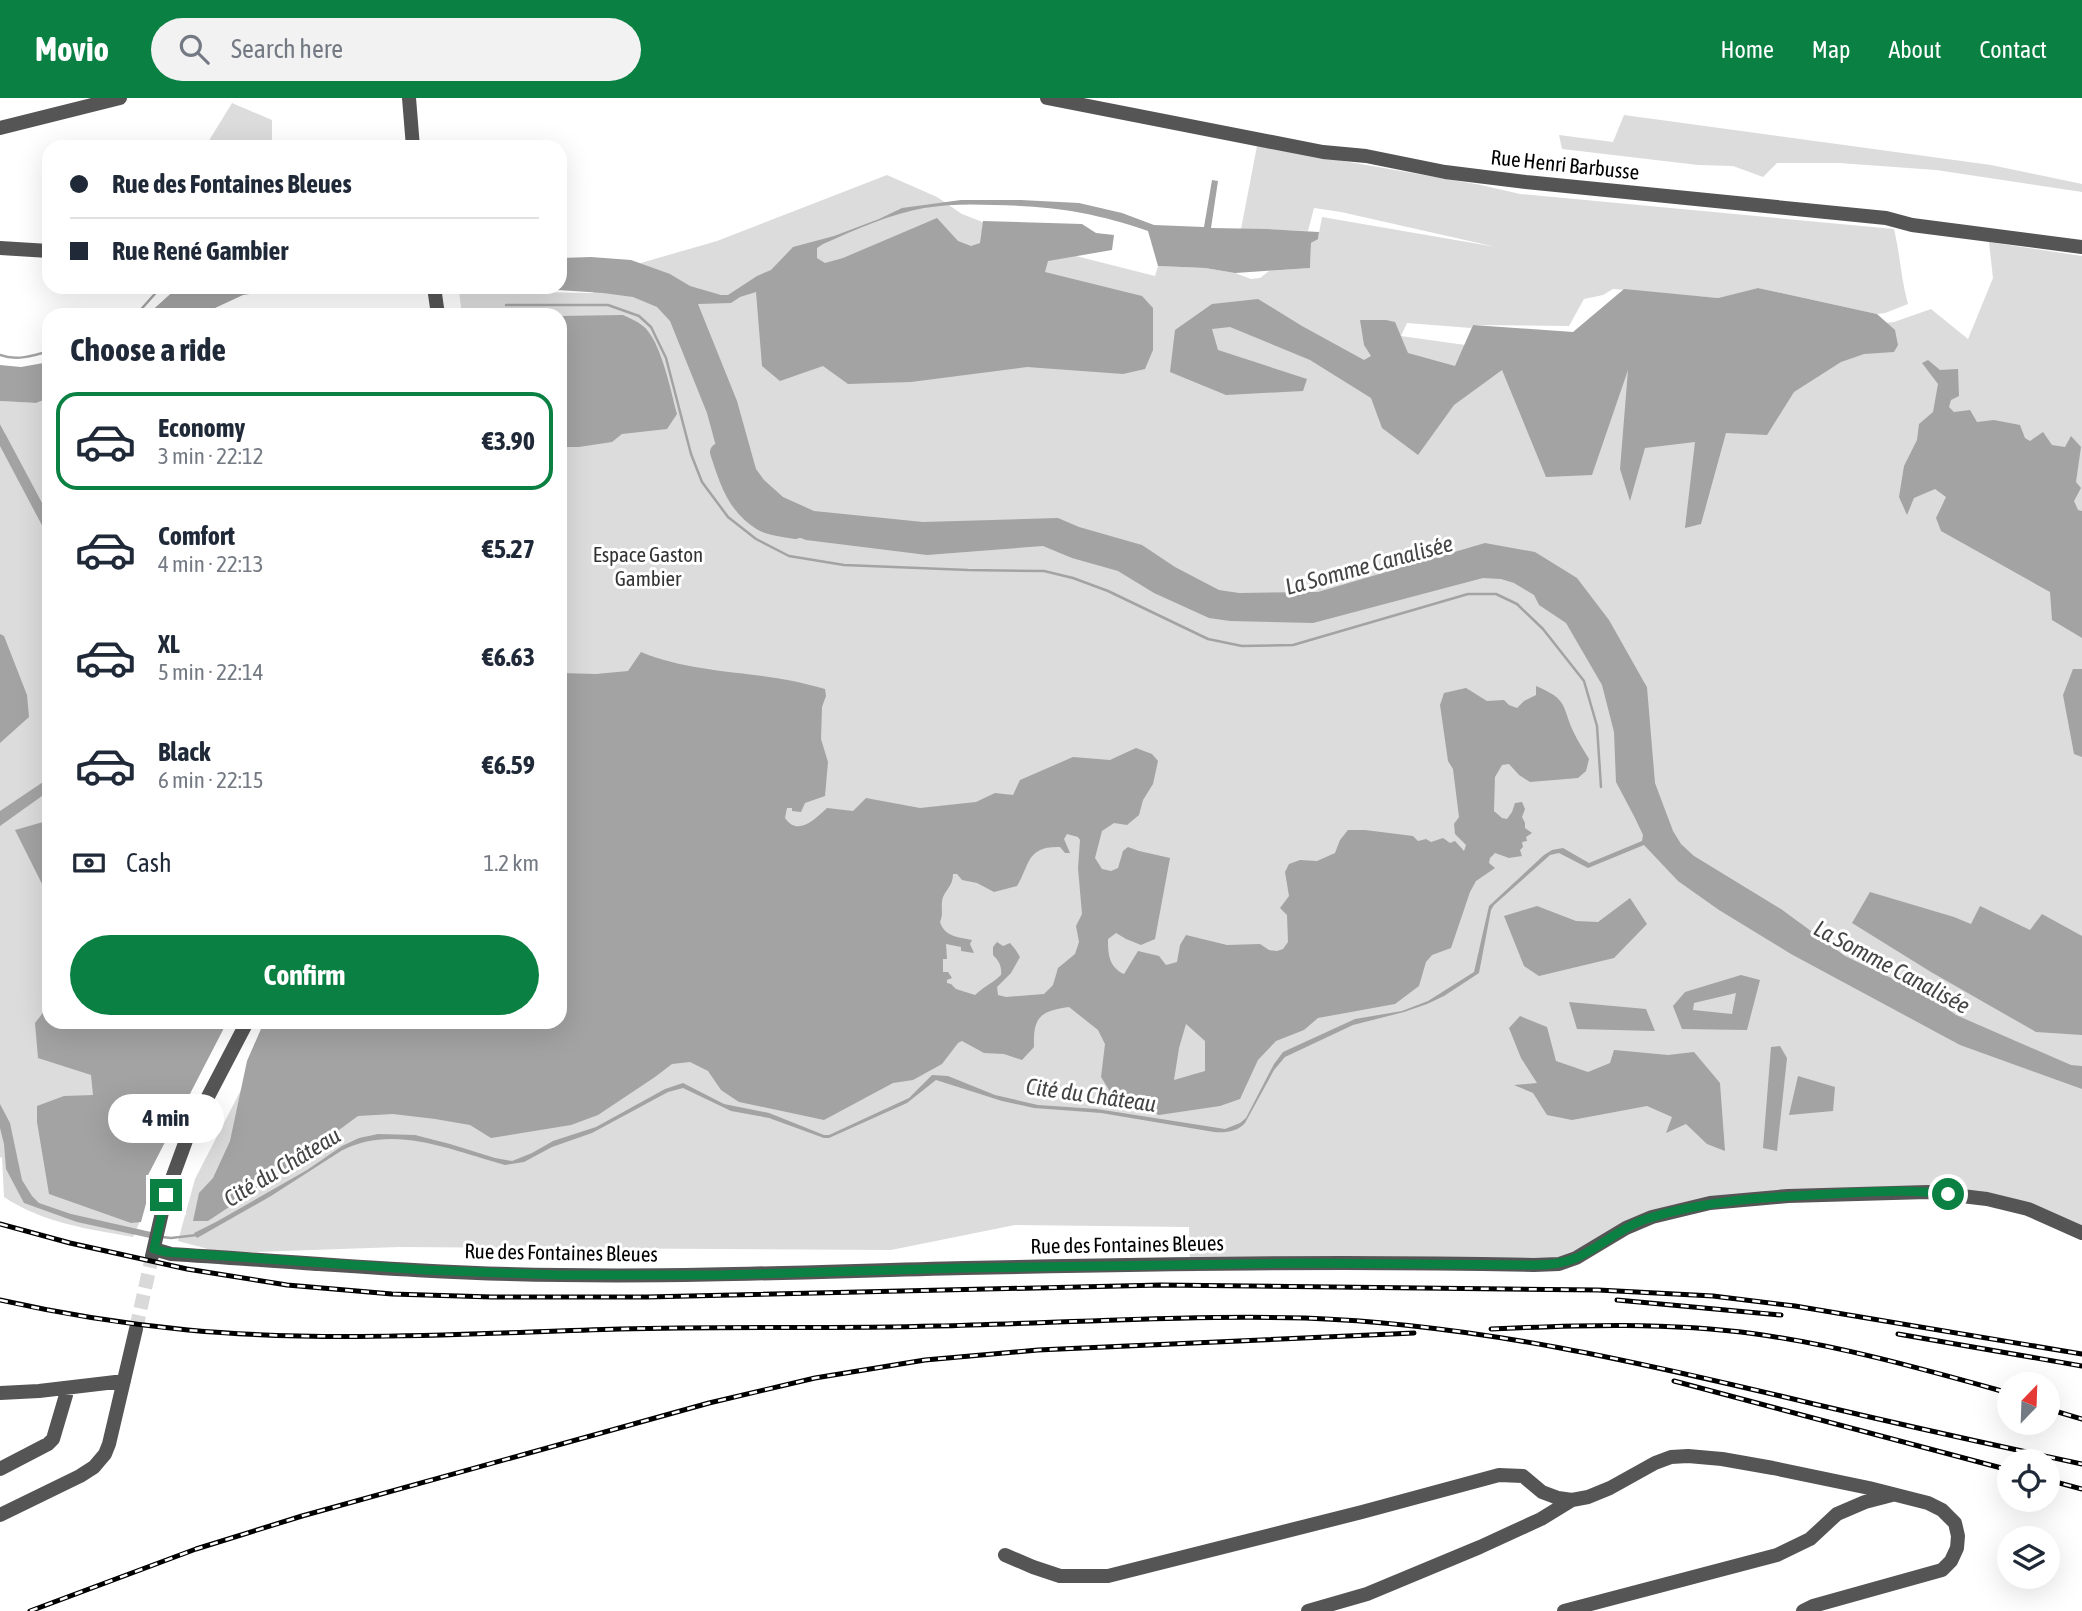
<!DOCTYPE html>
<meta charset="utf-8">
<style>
:root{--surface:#fff;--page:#f2f2f3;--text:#1f2937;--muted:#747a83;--line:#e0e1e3;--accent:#0b8043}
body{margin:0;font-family:"Asap Condensed",sans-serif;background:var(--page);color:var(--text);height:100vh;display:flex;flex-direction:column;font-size:26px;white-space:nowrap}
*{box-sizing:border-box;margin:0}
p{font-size:23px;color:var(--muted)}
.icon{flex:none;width:38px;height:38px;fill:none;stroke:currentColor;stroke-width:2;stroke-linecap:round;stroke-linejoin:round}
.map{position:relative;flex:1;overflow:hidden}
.side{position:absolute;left:42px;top:210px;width:525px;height:721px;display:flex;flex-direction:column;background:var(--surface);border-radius:21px;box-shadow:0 7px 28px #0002}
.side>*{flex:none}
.hud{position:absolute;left:42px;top:42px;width:525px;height:154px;border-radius:21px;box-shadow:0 7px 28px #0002;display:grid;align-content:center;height:154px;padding:0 28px;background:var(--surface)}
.needle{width:46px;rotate:23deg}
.buttons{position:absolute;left:1997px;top:1274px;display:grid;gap:14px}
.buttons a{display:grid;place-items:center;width:63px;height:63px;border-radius:50%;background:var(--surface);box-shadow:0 7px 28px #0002;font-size:35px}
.end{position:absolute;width:32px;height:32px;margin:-16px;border:9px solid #0b8043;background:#fff;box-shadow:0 0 0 4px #fff}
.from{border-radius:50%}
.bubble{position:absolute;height:49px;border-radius:24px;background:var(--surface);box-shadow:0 7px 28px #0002;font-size:23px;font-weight:700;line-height:49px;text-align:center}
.hud b{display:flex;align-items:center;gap:24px;height:66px;font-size:26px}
.hud b+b{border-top:2px solid var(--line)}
.hud i{width:18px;height:18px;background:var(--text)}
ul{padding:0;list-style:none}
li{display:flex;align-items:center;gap:21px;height:98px;margin:0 14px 10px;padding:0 14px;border:4px solid transparent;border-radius:21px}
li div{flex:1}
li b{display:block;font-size:26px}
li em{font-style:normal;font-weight:700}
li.on{border-color:var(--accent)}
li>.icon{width:63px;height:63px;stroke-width:1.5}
h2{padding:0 28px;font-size:32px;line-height:84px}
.pay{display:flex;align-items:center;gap:18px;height:77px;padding:0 28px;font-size:26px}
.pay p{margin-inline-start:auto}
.button{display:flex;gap:14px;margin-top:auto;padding:14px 28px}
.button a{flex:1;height:80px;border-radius:42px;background:var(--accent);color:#fff;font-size:28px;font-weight:700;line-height:80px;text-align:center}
header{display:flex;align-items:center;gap:42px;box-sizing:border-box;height:98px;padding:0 35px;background:var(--accent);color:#fff}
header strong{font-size:33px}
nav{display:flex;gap:38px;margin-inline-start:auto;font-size:24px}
.search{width:490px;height:63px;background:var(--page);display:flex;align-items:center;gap:18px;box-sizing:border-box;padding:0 24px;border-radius:38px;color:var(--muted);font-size:26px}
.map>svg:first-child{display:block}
</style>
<header>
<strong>Movio</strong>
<div class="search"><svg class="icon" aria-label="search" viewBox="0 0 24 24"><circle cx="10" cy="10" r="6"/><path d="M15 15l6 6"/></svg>Search here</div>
<nav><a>Home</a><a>Map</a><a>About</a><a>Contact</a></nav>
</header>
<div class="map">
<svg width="2082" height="1513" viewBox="0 0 2082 1513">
<rect width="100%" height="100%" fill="#fff"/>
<path fill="#dcdcdc" d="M232,5L272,22V49H205Z
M1624,17L1991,67L2082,86V94L1936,72L1839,65H1777L1763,79L1733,68L1698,67L1562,51L1559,37L1613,44Z
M1257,48L1481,87L1520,96L1894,131C1900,156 1901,181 1908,206L1885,215L1877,216L1758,190L1718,200L1613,191L1603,197L1584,201L1569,228L1473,227L1471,230L1407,225L1401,238L1501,252L1689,245L1894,224L1931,211L1968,241L1993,180L1989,144L2082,158V1135L1987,1101L1788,1098L1652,1119L1576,1160L1190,1167L1189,1129L1015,1127L891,1152L399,1149L223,1155L178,1143L195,1081L276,924H560V217H462L459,193L593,195L613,173L717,143L887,77L937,99L962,116L1060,154L1155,178L1158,168L1205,170L1235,175L1251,181L1260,180L1269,173L1310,170L1311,145L1318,140L1322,119L1496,149L1341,114L1314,110L1308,133L1241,131Z
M49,300V924H227L148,1077C147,1102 144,1117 133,1139C88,1131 43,1125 4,1099L2,1059L0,1060V337L5,335L0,326V303L36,305Z"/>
<path fill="#a3a3a3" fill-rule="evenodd" d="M1212,82L1218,83L1211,130L1267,131L1319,134L1318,141L1311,145L1310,170L1235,175L1205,170L1158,168L1148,133C1094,114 1051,108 994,107C971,106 948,106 924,110C890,116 855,132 823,146L817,150V160L825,165L843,160L937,120L958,143L971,148L980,145L983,123L1082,126L1096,135L1114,137L1112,152L1048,163L1045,174L1142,198L1153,210V252L1145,271L1123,276L1027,269L911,284L848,286L823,268L780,283L762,268L756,194L740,199L731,205L698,206L737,303L756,371L764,382L783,399L814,413L923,424L1058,420L1079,429L1142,447L1175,469L1219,492L1239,495L1318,494L1485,445L1535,454L1577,480L1609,522L1644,584L1647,589L1655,685L1673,733L1681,746L1694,758L1781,811L1845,858L1931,899L1956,917L2071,967L2082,968V991L1960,947L1791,856L1719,812L1678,783L1644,747L1588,770L1559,755L1550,757L1494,807L1491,812L1479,875L1444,898L1427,906L1404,914L1353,927L1285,959L1274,972L1245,1025C1237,1034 1225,1035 1214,1034L1101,1015L1034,1010L1002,1003L936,982L907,1005L829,1040H824L769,1020L731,1013L683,990L668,994L592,1035L552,1049L524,1064L505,1067C453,1053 393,1025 341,1053L271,1098L197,1140L194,1135L216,1124L307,1072L342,1048L359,1040L378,1036L415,1037L450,1046L495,1060L512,1063L532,1055L553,1043L596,1029L665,991L683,985L724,1006L769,1015L824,1037H829L909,1000L932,977L948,978L995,997L1038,1007L1097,1011L1225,1031L1240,1025L1246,1020L1274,966L1283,954L1355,921L1402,913L1428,903L1474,874L1489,808L1544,757L1552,752L1563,750L1589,765L1642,743L1643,737L1635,720L1616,684L1614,634L1602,587L1566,525L1539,507L1534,497L1514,485L1501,481L1483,480L1313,525L1230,523L1209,520L1154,495L1118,473L1072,460L1043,448L927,457L806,442L787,435L759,418L738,398L731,387L720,363L707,315L670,223L657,209L633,199L603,195L528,190L458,189H560V160L591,159L631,162L670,176L690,188L721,197H728L757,178L771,172L793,149L834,138L879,121L902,110L961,102H1021L1079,105L1122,115L1154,127L1204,129Z
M178,189H294L243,197L200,217H147Z
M1758,190L1877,216L1895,232L1898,247L1894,254L1864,256L1841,264L1794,294L1767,337L1726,335L1701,426L1685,430L1695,344L1645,350L1630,403L1620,371L1628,272L1592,377L1546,379L1502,272L1454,307L1418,357L1382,330L1371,300L1310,262L1230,229L1212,231L1218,252L1307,281L1303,293L1226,297L1170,274L1175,232L1212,206L1258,201L1302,228L1364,262L1371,258L1364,247L1360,222H1386L1395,224L1408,255L1455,268L1473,227L1573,234L1624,191L1718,200Z
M623,217C629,220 637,223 643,228C661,242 671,294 677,316L667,331L622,336L612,344L579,349H560V218Z
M1928,262L1940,272L1958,271L1959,298L1951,302L1949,309L1954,314L1970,312L1977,324L1994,322L2020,327L2025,340L2030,343L2043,334L2052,347L2065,349L2071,338L2081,349L2076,384L2081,390L2074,403L2078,412L2082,413V540L2052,522L2050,494L1941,433L1936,420L1946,399L1935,391L1914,400L1907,417L1899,399L1904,368L1917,342L1919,326L1933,314L1938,286L1922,265Z
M49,264V300L36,305L0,303V267L21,269Z
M0,326L49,418V437L45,433L0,348Z
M0,536L4,538L27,597L29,619L0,645Z
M641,554C689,574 742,573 793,583C803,585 814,588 825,591L826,598L822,609L821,641L828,664L825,698L805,705L801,714L792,713V710H787L785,720C798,739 815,721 827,710L853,713L866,700L920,710L976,704L995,695L1013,697L1020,682L1073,659L1110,662L1136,650L1152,656L1158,663L1153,686L1143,702L1139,717L1127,727L1114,725L1102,733L1095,760L1102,771L1111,773L1118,770L1123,753L1128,749L1139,753L1170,760L1155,841L1141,847L1126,841L1116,835L1108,841C1108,857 1109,869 1124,876L1138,853L1159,858L1166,867L1177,864L1180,847L1186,837L1227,847L1260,846L1269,852L1277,853L1283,851L1288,844L1287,817L1280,810L1289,798L1285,774L1289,766L1300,762L1317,763L1335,755L1340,742L1348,732H1365L1413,738L1418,743L1426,741L1431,744L1443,740L1450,745L1455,743L1464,753L1466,747L1455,736L1454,726L1459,719L1453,671L1448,663L1440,607L1444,595L1466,590L1487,603L1504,602L1509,607L1517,610L1524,603L1536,597V588C1569,602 1561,607 1574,635C1578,644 1584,652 1589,661L1586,673L1578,680L1530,684L1519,677L1509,666L1502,667L1495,679L1494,713L1502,720L1507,721L1512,714L1515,705L1522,704L1525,711L1522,719L1525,725V730L1532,735L1526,739L1527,743L1522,744L1523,749L1520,752L1522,758L1509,760L1495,755L1490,760L1489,765L1495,770L1476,783L1470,794L1451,850L1432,857L1426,864L1419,888L1395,906L1318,920L1304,932L1276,943L1258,962L1240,1001L1220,1008L1159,1017L1114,1000L1101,979L1105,946L1098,932L1069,909C1040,913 1033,919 1034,949L1022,962L1004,956L984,955L962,943L958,945L942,966L913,982L893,985L824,1022L739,1004L721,992L708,973L690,964L672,966L655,979L598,1017L571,1027L491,1040L470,1027L435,1021L393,1016L358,1018L279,1076L208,1123H193L199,1095L213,1080L230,1043L247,963L264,924H560V575L596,576L628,573ZM1067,736L1078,739L1080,742L1078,770L1082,816L1076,828L1079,844L1075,856L1058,870L1053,887L1044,896L1006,899L998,897L997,889L1011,875L1020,859L1015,851L1010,845L1003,848L997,844L993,849V857C999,863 1002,868 1001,877C993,885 983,889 975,897L956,891L951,886L947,885V882L952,880L948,874H943V861H947L946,846L961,849V853L974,855L970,846L972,842C958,839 945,839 940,824C944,815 940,808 943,799C947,790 953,787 953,776H957L962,782L977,785L994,794L1017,788C1030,767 1026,748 1060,749L1065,755H1070L1064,741ZM1186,926L1205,943V973L1174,982L1179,950Z
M2073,571H2082V659L2074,656L2063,597Z
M49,680V693L0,728V713Z
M43,724L49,735V800L15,732Z
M1870,794L1954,819L1971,826L1980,808L2030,832L2042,816L2082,838V937L2036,934L1931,874L1852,825Z
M1630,800L1647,826L1614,860L1539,878L1524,868L1504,818L1537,808L1576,823L1598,824Z
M1741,877L1760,882L1747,932L1682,931L1673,908L1685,894ZM1736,895L1732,916L1693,912L1694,905Z
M1569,904L1646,911L1655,933L1577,931Z
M49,907V924H227L148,1077L147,1102L141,1124L131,1125L49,1096L37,1024V1008L64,998L93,997L91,977L38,960L35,925Z
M1520,918L1547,929L1556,963L1588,974L1610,965L1614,952L1668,957L1694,954L1720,985L1725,1053L1707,1046L1686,1026L1666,1035L1672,1019L1647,1008L1572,1022L1547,1017L1533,995L1514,987L1537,985L1521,960L1509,930Z
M1780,948L1787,960L1777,1053L1763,1050L1771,949Z
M1798,978L1835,989L1833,1013L1789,1017Z
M0,1006L10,1025L22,1082L32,1098L39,1105L71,1116L151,1134L150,1140L77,1124L24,1105L6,1071L4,1046L0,1030Z"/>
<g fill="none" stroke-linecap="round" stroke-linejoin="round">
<path stroke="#a3a3a3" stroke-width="2.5" d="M506,207H608L639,218L651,229L666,260L691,356L702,384L728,419L756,441L789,458L844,467L968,472L1044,473L1073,480L1108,493L1208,541L1242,548L1293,547L1468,496H1496L1517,506L1543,531L1584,583L1597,628L1601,689
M136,217L161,189
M0,257C16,263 33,258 49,253
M162,1139L171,1140L197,1137"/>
<path stroke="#a3a3a3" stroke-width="18" d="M719,354C728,382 735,407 762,424C771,429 785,430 795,432"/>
<path stroke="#d9d9d9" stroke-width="14" stroke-dasharray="14 7" stroke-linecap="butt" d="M136,1231L152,1159"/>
<path stroke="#555" stroke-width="14" d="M409,0L413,49
M1047,0L1323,54L1366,58L1445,74L1526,84L1886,120L1912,127L2082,149
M0,30L120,0
M0,150L49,153
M434,189L438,217
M154,1151L171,1156C301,1164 431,1176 561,1177C696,1179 831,1173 965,1170C1155,1166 1344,1163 1534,1167L1559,1166L1576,1160L1626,1130L1652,1119L1710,1105L1788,1098L1928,1094L1987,1101L2028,1111L2082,1135
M152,1158L166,1097L188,1037L247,924
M0,1295L39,1293L124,1283
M0,1371L48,1346L53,1341L66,1297V1290
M0,1417L80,1378L94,1369L105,1356L109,1346L136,1231
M1005,1457L1033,1469L1060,1478H1108L1362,1414L1499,1377L1523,1378L1542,1394L1558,1400L1572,1402L1588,1399L1610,1390L1655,1365L1671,1359L1688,1358L1722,1361L1773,1370L1869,1390L1928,1405L1942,1412L1955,1425L1958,1438L1957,1450L1951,1463L1942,1472L1813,1508L1803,1513
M1308,1513L1367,1496L1480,1449L1541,1421L1572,1402
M1564,1513L1777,1457L1810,1441L1837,1416L1865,1404L1892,1397"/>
<g stroke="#000" stroke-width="5">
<path id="rail" d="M0,1126L70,1145L187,1171L287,1187L392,1196L492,1199H647L1161,1187L1598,1192L1713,1198L1795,1208L2082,1256
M0,1202C62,1216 125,1226 188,1232C331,1245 476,1235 620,1231C725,1228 831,1231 936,1228C1059,1225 1183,1217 1305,1220C1478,1226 1647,1266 1814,1306C1903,1327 1993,1347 2082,1366
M1617,1202L1781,1217
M1491,1231C1579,1227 1669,1224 1756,1236C1842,1248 1926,1272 2009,1295
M1898,1236L2082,1268
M1674,1283L2009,1372
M2048,1311L2082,1321
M2048,1382L2082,1391
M30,1513L196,1451L302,1418L709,1305L815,1280L925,1262L1038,1252L1414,1235"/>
</g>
<use href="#rail" stroke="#fff" stroke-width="2.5" stroke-dasharray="8" stroke-linecap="butt"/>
</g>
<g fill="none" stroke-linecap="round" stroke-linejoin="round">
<path stroke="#0b8043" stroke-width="9" d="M166,1097L154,1151L165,1154L425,1172L559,1177H719L962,1170L1302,1165L1534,1167C1549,1167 1562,1166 1576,1160C1600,1149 1620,1130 1646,1121C1705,1102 1768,1099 1830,1096C1869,1094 1909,1091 1948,1096"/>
</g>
<g text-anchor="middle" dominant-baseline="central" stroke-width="6" stroke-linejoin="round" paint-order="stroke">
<g font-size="21" fill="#000" stroke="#fff">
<text transform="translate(1565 66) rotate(6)">Rue Henri Barbusse</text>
<text transform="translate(1127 1146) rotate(-1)">Rue des Fontaines Bleues</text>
<text transform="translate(561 1154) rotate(1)">Rue des Fontaines Bleues</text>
</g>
<g font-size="21" fill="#333" stroke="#fff">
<text x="648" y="456">Espace Gaston<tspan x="648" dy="24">Gambier</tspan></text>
</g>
<g font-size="23" font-style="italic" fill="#444" stroke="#fff">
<text transform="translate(1369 467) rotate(-15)">La Somme Canalisée</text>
<text transform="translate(1892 869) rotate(28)">La Somme Canalisée</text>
<text transform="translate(1091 997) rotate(8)">Cité du Château</text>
<text transform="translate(282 1069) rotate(-31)">Cité du Château</text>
</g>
</g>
</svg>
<div class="buttons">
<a><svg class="needle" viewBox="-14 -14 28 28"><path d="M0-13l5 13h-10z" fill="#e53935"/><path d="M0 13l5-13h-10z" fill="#747a83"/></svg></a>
<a><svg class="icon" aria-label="locate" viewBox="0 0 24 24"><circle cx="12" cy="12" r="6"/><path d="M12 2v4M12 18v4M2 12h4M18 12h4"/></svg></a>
<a><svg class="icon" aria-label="layers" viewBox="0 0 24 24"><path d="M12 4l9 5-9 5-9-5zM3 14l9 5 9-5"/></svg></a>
</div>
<i class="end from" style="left:1948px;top:1096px"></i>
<i class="end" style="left:166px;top:1097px"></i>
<div class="bubble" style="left:108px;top:996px;width:116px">4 min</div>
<div class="hud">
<b><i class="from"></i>Rue des Fontaines Bleues</b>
<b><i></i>Rue René Gambier</b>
</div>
<section class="side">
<h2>Choose a ride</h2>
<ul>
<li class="on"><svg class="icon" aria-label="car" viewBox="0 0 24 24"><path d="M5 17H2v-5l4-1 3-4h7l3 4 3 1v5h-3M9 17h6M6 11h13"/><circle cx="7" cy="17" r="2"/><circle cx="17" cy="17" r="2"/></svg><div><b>Economy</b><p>3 min · 22:12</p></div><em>€3.90</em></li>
<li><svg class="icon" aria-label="car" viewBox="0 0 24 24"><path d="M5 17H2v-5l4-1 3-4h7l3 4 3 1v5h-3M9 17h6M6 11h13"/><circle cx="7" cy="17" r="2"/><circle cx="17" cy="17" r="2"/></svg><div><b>Comfort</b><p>4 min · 22:13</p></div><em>€5.27</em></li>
<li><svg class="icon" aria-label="car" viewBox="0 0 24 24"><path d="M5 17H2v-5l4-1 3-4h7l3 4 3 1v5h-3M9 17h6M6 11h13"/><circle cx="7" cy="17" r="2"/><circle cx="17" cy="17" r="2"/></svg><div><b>XL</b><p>5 min · 22:14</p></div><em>€6.63</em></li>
<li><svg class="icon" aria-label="car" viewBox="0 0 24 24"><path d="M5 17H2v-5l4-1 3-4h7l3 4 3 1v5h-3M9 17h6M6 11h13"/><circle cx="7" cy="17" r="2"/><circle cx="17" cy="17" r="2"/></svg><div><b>Black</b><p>6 min · 22:15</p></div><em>€6.59</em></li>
</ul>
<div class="pay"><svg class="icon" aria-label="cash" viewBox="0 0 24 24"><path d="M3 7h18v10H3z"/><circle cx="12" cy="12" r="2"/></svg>Cash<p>1.2 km</p></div>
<div class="button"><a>Confirm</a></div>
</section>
</div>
